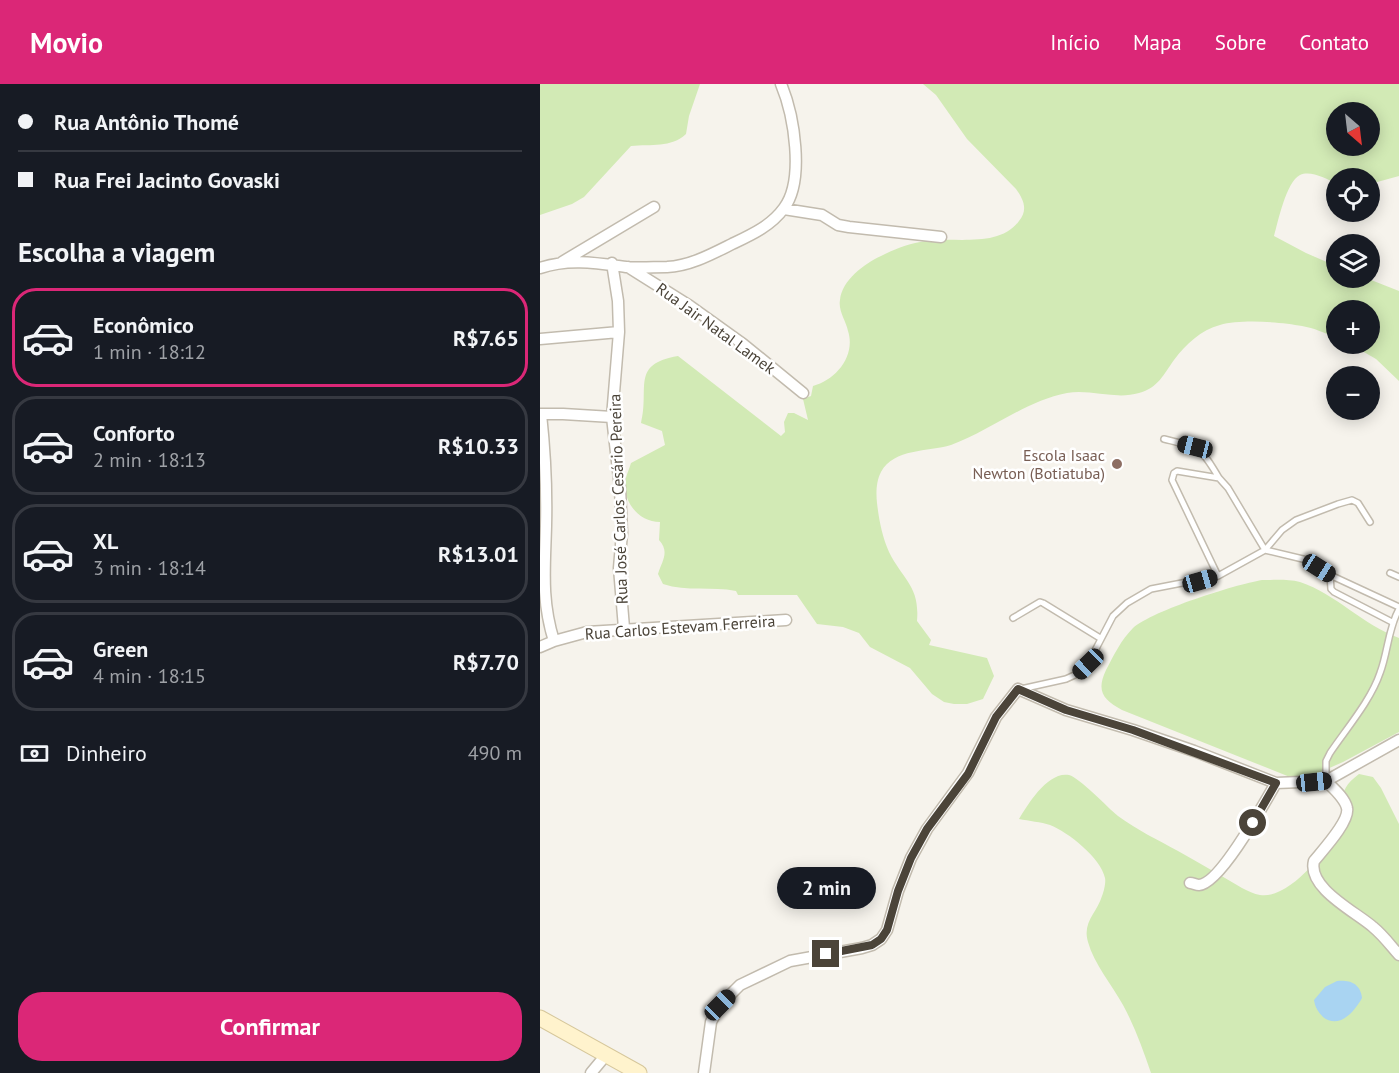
<!DOCTYPE html>
<html lang="pt">
<meta charset="utf-8">
<style>
:root{--surface:#171b24;--page:#242831;--text:#f1f3f6;--muted:#9ea1a6;--line:#363941;--accent:#db2777}
body{margin:0;font-family:"PT Sans",sans-serif;background:var(--page);color:var(--text);height:100vh;display:flex;flex-direction:column;font-size:22px;white-space:nowrap}
*{box-sizing:border-box;margin:0}
p{font-size:20px;color:var(--muted)}
.icon{flex:none;width:33px;height:33px;fill:none;stroke:currentColor;stroke-width:2;stroke-linecap:round;stroke-linejoin:round}
.map{position:relative;flex:1;overflow:hidden}
.drawer{display:flex;flex-direction:column;background:var(--surface);width:540px}
.drawer>*{flex:none}
.top-card{display:grid;align-content:center;height:132px;padding:0 18px;background:var(--surface)}
.needle{width:39px;rotate:152deg}
.fabs{position:absolute;left:786px;top:18px;display:grid;gap:12px}
.fabs a{display:grid;place-items:center;width:54px;height:54px;border-radius:50%;background:var(--surface);box-shadow:0 3px 15px #0003;font-size:30px}
.end{position:absolute;width:27px;height:27px;margin:-14px;border:8px solid #4b4439;background:#fff;box-shadow:0 0 0 3px #fff}
.from{border-radius:50%}
.bubble{position:absolute;height:42px;border-radius:21px;background:var(--surface);box-shadow:0 3px 15px #0003;font-size:20px;font-weight:700;line-height:42px;text-align:center}
.car{position:absolute;width:18px;height:36px;margin:-18px -9px;border-radius:8px;box-shadow:0 0 4px 2px #0007;background:linear-gradient(#222 24%,#8ab4d8 0 40%,#222 0 76%,#8ab4d8 0 86%,#222 0)}
.top-card b{display:flex;align-items:center;gap:21px;height:57px;font-size:22px}
.top-card b+b{border-top:2px solid var(--line)}
.top-card i{width:15px;height:15px;background:var(--text)}
ul{padding:0;list-style:none}
li{display:flex;align-items:center;gap:18px;height:99px;margin:0 12px 9px;padding:0 6px;border:3px solid var(--line);border-radius:24px}
li div{flex:1}
li b{display:block;font-size:22px}
li em{font-style:normal;font-weight:700}
li.active{border-color:var(--accent)}
li>.icon{width:54px;height:54px;stroke-width:1.5}
h2{padding:0 18px;font-size:27px;line-height:72px}
.pay{display:flex;align-items:center;gap:15px;height:66px;padding:0 18px;font-size:22px}
.pay p{margin-inline-start:auto}
.primary-button{display:flex;gap:12px;margin-top:auto;padding:12px 18px}
.primary-button a{flex:1;height:69px;border-radius:24px;background:var(--accent);color:#fff;font-size:24px;font-weight:700;line-height:69px;text-align:center}
header{display:flex;align-items:center;gap:36px;box-sizing:border-box;height:84px;padding:0 30px;background:var(--accent);color:#fff}
header strong{font-size:28px}
nav{display:flex;gap:33px;margin-inline-start:auto;font-size:21px}
main{display:flex;flex:1;min-height:0}
.map>svg:first-child{display:block}
</style>
<header>
<strong>Movio</strong>
<nav><a>Início</a><a>Mapa</a><a>Sobre</a><a>Contato</a></nav>
</header>
<main>
<section class="drawer">
<div class="top-card">
<b><i class="from"></i>Rua Antônio Thomé</b>
<b><i></i>Rua Frei Jacinto Govaski</b>
</div>
<h2>Escolha a viagem</h2>
<ul>
<li class="active"><svg class="icon" aria-label="car" viewBox="0 0 24 24"><path d="M5 17H2v-5l4-1 3-4h7l3 4 3 1v5h-3M9 17h6M6 11h13"/><circle cx="7" cy="17" r="2"/><circle cx="17" cy="17" r="2"/></svg><div><b>Econômico</b><p>1 min · 18:12</p></div><em>R$7.65</em></li>
<li><svg class="icon" aria-label="car" viewBox="0 0 24 24"><path d="M5 17H2v-5l4-1 3-4h7l3 4 3 1v5h-3M9 17h6M6 11h13"/><circle cx="7" cy="17" r="2"/><circle cx="17" cy="17" r="2"/></svg><div><b>Conforto</b><p>2 min · 18:13</p></div><em>R$10.33</em></li>
<li><svg class="icon" aria-label="car" viewBox="0 0 24 24"><path d="M5 17H2v-5l4-1 3-4h7l3 4 3 1v5h-3M9 17h6M6 11h13"/><circle cx="7" cy="17" r="2"/><circle cx="17" cy="17" r="2"/></svg><div><b>XL</b><p>3 min · 18:14</p></div><em>R$13.01</em></li>
<li><svg class="icon" aria-label="car" viewBox="0 0 24 24"><path d="M5 17H2v-5l4-1 3-4h7l3 4 3 1v5h-3M9 17h6M6 11h13"/><circle cx="7" cy="17" r="2"/><circle cx="17" cy="17" r="2"/></svg><div><b>Green</b><p>4 min · 18:15</p></div><em>R$7.70</em></li>
</ul>
<div class="pay"><svg class="icon" aria-label="cash" viewBox="0 0 24 24"><path d="M3 7h18v10H3z"/><circle cx="12" cy="12" r="2"/></svg>Dinheiro<p>490 m</p></div>
<div class="primary-button"><a>Confirmar</a></div>
</section>
<div class="map">
<svg width="859" height="989" viewBox="0 0 859 989">
<rect width="100%" height="100%" fill="#f6f3ec"/>
<path fill="#d2eab5" fill-rule="evenodd" d="M0,0H160L149,32L146,50C131,64 111,60 91,62L44,113L32,120L0,131Z
M383,0H859V92L830,100V94H796V99C786,95 771,86 760,91C746,98 738,138 734,152L766,169L796,182V194H826L859,207V297L836,275L810,260H830V226H796V254C785,249 774,244 762,242C741,238 701,235 680,241C661,246 646,260 634,276C624,290 618,304 599,309C576,316 551,305 527,309C485,317 450,347 411,361C388,368 354,364 341,388C336,397 336,410 337,419C339,436 342,452 349,468C363,496 380,502 377,537L391,556L389,561L447,574L454,592L443,615L427,620H414L404,618L392,610L370,584L330,563L319,549L303,543L277,540L257,511H198L196,507C172,502 147,508 123,500L118,490C122,477 130,468 119,456L120,438C101,438 86,422 85,403C84,396 89,386 91,379L125,361L122,347L101,339C110,304 90,280 138,272L241,352L245,348L244,338L248,329H254L268,336L263,315L271,312L273,302C296,296 316,272 308,247C306,237 298,227 300,216C302,196 324,180 341,172C353,166 367,160 380,158C410,151 458,166 479,137C488,126 484,116 476,105L427,55L396,11ZM796,28H830V62H796Z
M722,496C735,496 748,495 760,498C796,510 823,541 859,554V648L803,678L760,697L582,626C563,616 556,607 566,586C574,571 581,556 593,544C614,526 694,501 722,496Z
M819,690L833,693L841,704L859,740V989H611C603,966 595,943 583,921C572,901 554,880 548,858C542,838 557,829 562,812C564,807 566,798 565,794C561,774 528,748 510,741C501,738 489,737 479,735C488,720 508,687 529,691C540,694 567,723 578,732C597,746 618,756 638,767C660,779 681,792 702,804C708,807 714,810 720,811C748,816 788,767 798,744C809,720 792,710 819,690Z"/>
<path fill="#a9d4f2" d="M797,897C810,896 820,899 822,914C815,927 799,946 783,933C778,928 775,923 774,916L785,903Z"/>
<g fill="none" stroke-linecap="round" stroke-linejoin="round">
<g stroke="#c2bbae" stroke-width="8">
<path id="service" d="M624,355C660,364 660,362 679,394
M850,489L859,493
M790,491L791,505L794,508L852,538
M678,492L632,396L634,389L637,387L679,394L688,404L725,466L767,476L790,491L859,523
M473,534L500,518L503,519L560,554
M481,605L526,595L539,589L548,580L573,532L587,519L611,505L678,492L725,466L742,446L756,436L798,420L812,416L818,419L830,438
M786,697V677L790,669C807,644 831,616 840,589C848,568 848,545 859,525"/>
</g>
<g stroke="#c2bbae" stroke-width="13">
<path id="minor" d="M244,125L282,131L298,141L309,143L401,153
M22,178L114,123
M72,179L78,217L79,248L72,333L80,404L82,449L79,484L84,544
M88,183L150,222L203,260L263,309
M0,184C29,174 57,179 86,183C99,184 114,183 127,183C150,182 172,170 192,160C211,151 231,142 244,124C265,96 254,31 241,0
M0,255L79,248
M0,330H23L72,333
M1,330C5,367 7,404 6,442C5,483 1,516 14,557
M0,563L14,557L47,548L246,536
M786,697C793,704 805,714 807,724C810,737 783,766 774,777C767,804 816,828 833,843C843,851 851,862 859,871
M650,799C653,799 656,801 659,801C680,800 725,718 736,699
M51,989L66,971
M164,989L171,938L180,921L200,901L250,877L322,864L332,861L341,855L347,846L358,807L371,774L387,745L428,689L456,633L478,605L526,626L593,646L654,667L736,699L786,697L859,656"/>
</g>
<g stroke="#d6c79b" stroke-width="17">
<path id="secondary" d="M0,934L99,989"/>
</g>
<use href="#service" stroke="#fff" stroke-width="5"/>
<use href="#minor" stroke="#fff" stroke-width="10"/>
<use href="#secondary" stroke="#fff3cd" stroke-width="15"/>
</g>
<g fill="none" stroke-linecap="round" stroke-linejoin="round">
<path stroke="#4b4439" stroke-width="8" d="M286,870L332,861L341,855L347,846L358,807L371,774L387,745L428,690L456,633L478,605L526,626L593,646L736,699L713,739"/>
</g>
<circle fill="#8d6e63" stroke="#fff" stroke-width="2" cx="577" cy="380" r="6"/>
<g text-anchor="middle" dominant-baseline="central" stroke-width="5" stroke-linejoin="round" paint-order="stroke">
<g font-size="16" fill="#4b4439" stroke="#fff">
<text transform="translate(176 244) rotate(36)">Rua Jair Natal Lamek</text>
<text transform="translate(78 415) rotate(-92)">Rua José Carlos Cesário Pereira</text>
<text transform="translate(140 543) rotate(-4)">Rua Carlos Estevam Ferreira</text>
</g>
<g font-size="16" fill="#785e54" stroke="#fff" text-anchor="end">
<text x="565" y="371">Escola Isaac<tspan x="565" dy="18">Newton (Botiatuba)</tspan></text>
</g>
</g>
</svg>
<div class="fabs">
<a><svg class="needle" viewBox="-14 -14 28 28"><path d="M0-13l5 13h-10z" fill="#e53935"/><path d="M0 13l5-13h-10z" fill="#9ea1a6"/></svg></a>
<a><svg class="icon" aria-label="locate" viewBox="0 0 24 24"><circle cx="12" cy="12" r="6"/><path d="M12 2v4M12 18v4M2 12h4M18 12h4"/></svg></a>
<a><svg class="icon" aria-label="layers" viewBox="0 0 24 24"><path d="M12 4l9 5-9 5-9-5zM3 14l9 5 9-5"/></svg></a>
<a>+</a>
<a>−</a>
</div>
<i class="end from" style="left:713px;top:739px"></i>
<i class="end" style="left:286px;top:870px"></i>
<div class="bubble" style="left:237px;top:783px;width:99px">2 min</div>
<i class="car" style="left:655px;top:363px;rotate:284deg"></i>
<i class="car" style="left:779px;top:484px;rotate:122deg"></i>
<i class="car" style="left:660px;top:497px;rotate:74deg"></i>
<i class="car" style="left:548px;top:580px;rotate:226deg"></i>
<i class="car" style="left:774px;top:698px;rotate:84deg"></i>
<i class="car" style="left:180px;top:921px;rotate:45deg"></i>
</div>
</main>
